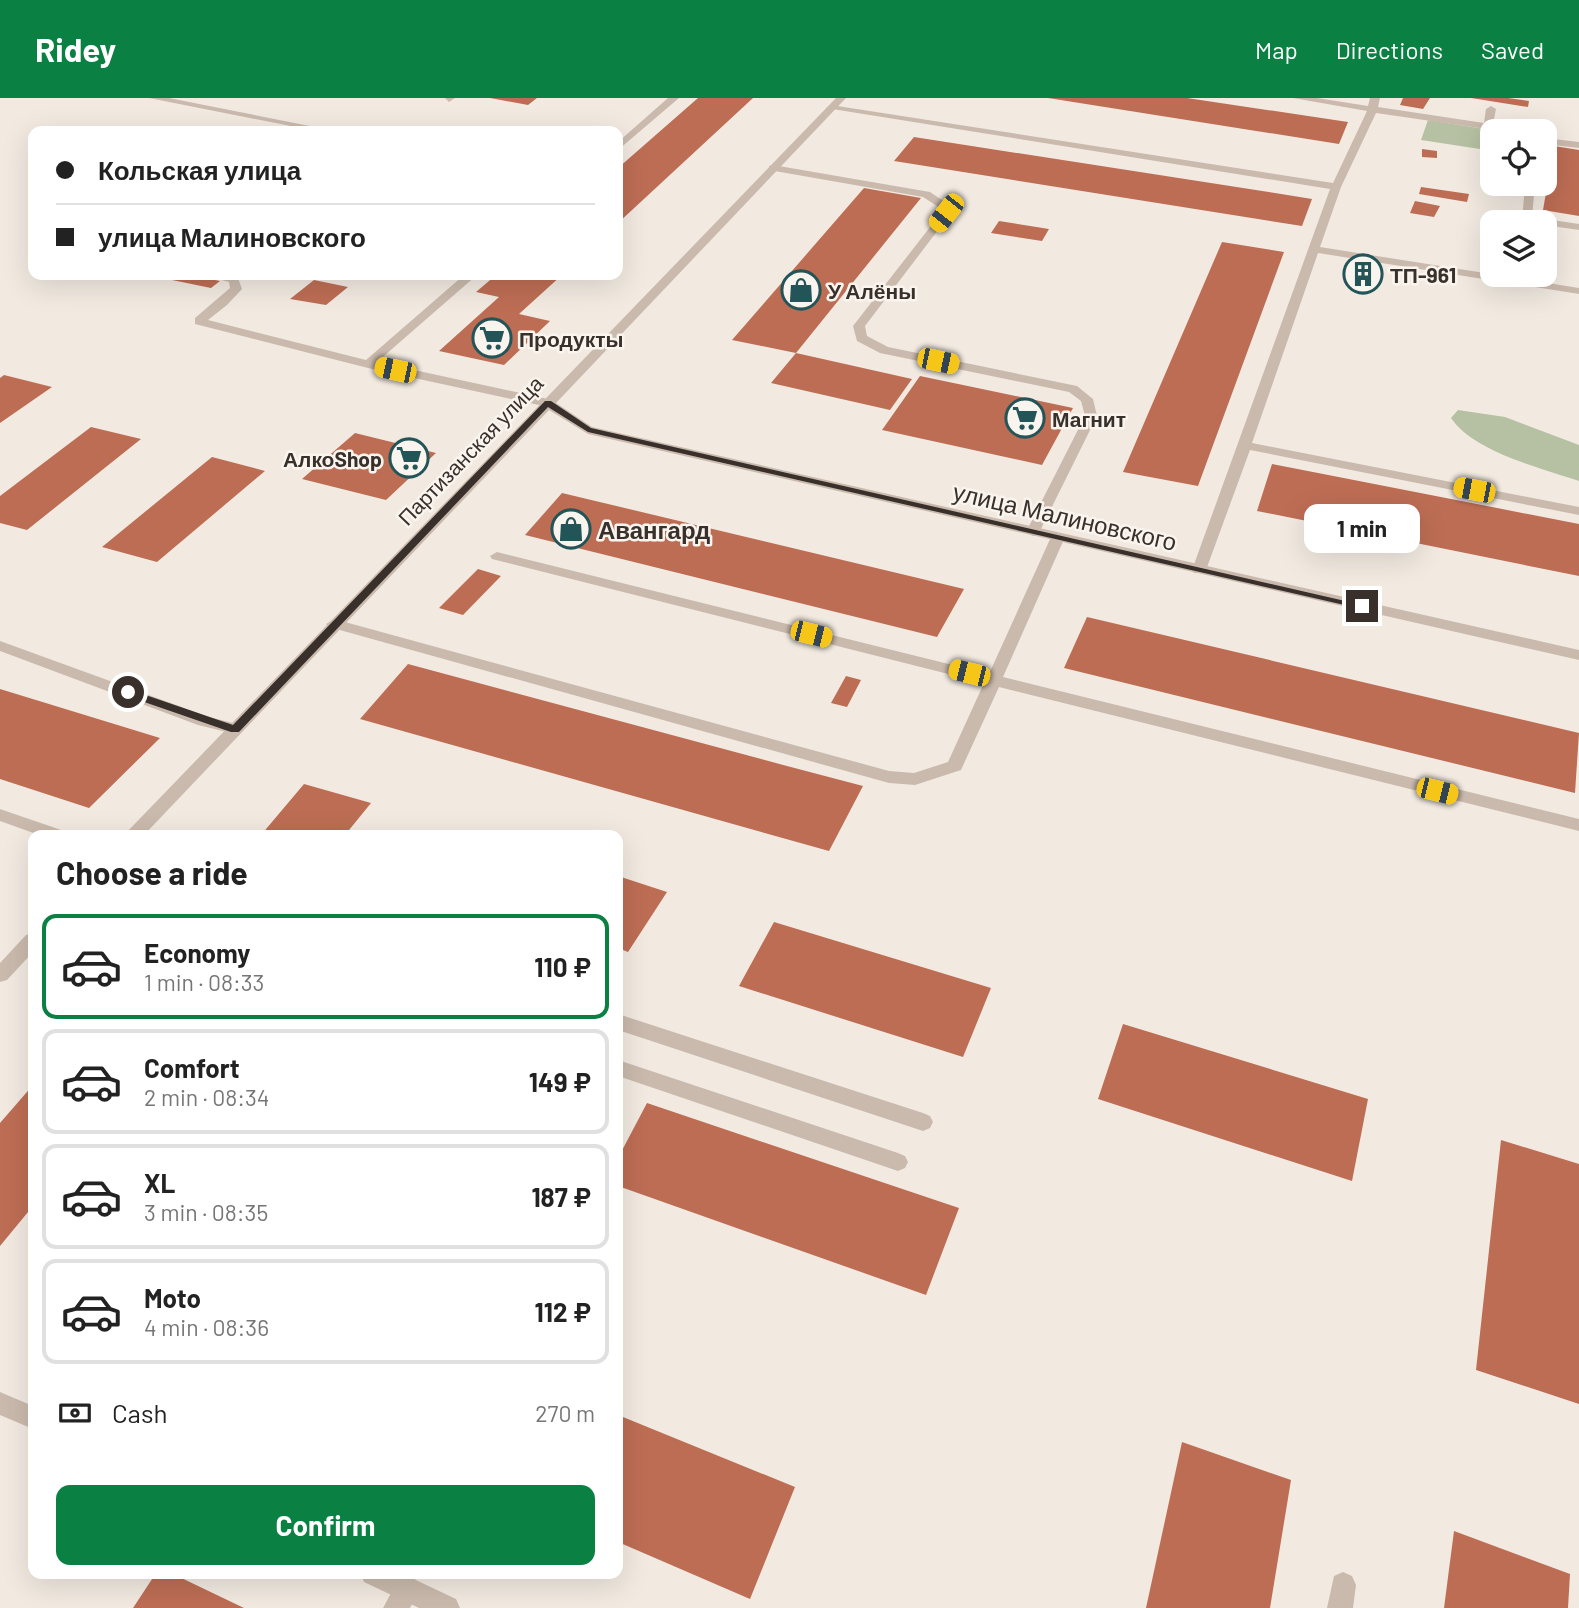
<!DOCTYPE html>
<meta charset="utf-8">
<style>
:root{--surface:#fff;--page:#f6f6f6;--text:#222;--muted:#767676;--line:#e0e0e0;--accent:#0b8043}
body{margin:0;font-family:Barlow,sans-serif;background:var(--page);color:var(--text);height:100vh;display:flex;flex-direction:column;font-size:26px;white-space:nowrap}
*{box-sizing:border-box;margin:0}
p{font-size:23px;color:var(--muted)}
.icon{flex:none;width:38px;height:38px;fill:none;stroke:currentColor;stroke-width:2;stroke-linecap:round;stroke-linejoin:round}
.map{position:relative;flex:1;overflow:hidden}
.panel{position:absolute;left:28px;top:732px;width:595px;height:749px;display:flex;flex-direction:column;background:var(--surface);border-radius:14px;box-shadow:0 7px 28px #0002}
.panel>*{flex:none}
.banner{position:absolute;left:28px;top:28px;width:595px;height:154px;border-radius:14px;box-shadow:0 7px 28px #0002;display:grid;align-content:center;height:154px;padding:0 28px;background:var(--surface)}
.controls{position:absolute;left:1480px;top:21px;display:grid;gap:14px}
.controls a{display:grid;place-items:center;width:77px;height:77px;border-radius:14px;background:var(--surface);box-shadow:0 7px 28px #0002;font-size:35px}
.end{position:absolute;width:32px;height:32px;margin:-16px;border:9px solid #39302b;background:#fff;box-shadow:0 0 0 4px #fff}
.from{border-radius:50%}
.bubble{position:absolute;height:49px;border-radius:14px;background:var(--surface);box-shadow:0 7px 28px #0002;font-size:23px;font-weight:700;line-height:49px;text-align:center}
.car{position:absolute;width:21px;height:42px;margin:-21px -10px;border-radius:9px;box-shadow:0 0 5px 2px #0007;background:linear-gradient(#f5c518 24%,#345 0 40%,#f5c518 0 76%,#345 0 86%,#f5c518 0)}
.banner b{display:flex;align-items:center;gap:24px;height:66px;font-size:26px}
.banner b+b{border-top:2px solid var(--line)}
.banner i{width:18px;height:18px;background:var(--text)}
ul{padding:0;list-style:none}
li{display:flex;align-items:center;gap:21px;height:105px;margin:0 14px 10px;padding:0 14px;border:4px solid var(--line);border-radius:14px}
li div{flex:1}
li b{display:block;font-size:26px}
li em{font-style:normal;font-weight:700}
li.selected{border-color:var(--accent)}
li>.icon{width:63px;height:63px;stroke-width:1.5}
h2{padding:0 28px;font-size:32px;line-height:84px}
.pay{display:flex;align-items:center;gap:18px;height:77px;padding:0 28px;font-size:26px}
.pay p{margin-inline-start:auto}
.button{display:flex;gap:14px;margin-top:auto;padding:14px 28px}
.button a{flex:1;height:80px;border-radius:14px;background:var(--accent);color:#fff;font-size:28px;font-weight:700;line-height:80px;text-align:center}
header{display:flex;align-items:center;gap:42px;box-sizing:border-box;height:98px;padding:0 35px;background:var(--accent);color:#fff}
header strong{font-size:33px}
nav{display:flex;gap:38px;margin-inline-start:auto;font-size:24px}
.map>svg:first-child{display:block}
</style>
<header>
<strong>Ridey</strong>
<nav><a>Map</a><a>Directions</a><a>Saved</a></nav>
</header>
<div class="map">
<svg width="1579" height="1510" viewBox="0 0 1579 1510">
<rect width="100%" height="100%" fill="#f2eae1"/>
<path fill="#b6c0a2" d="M1428,22L1497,33H1493V53L1421,42Z
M1458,312L1505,319L1579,347V383C1541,370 1474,354 1451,320Z"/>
<path fill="#bd6d54" d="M490,0H537L528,7Z
M698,0H753L618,125V70Z
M1048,0H1187L1348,24L1339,46Z
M1403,0H1430L1423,11L1400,7Z
M1471,0H1508L1529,3L1528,9Z
M914,39L1275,95L1312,101L1302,128L894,63Z
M1554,48L1579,52V118L1543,112Z
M1422,51L1437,53V60L1422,59Z
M1421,89L1469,96L1467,104L1419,96Z
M864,90L921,100L796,255L732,242Z
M1415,103L1440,108L1434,119L1410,115Z
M999,123L1049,131L1042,143L991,135Z
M1222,144L1284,154L1198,388L1123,374Z
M1346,167L1382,173L1381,184L1343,178Z
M180,177H190L220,183L211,190L172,182Z
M496,177H562L519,216L550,223L504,267L439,253L499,199L476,194Z
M314,182L348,189L326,207L290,201Z
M796,255L912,281L890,312L771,285Z
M4,277L52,289L0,325V280Z
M920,278L1073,310L1042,367L882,332Z
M91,329L141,341L27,432L0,425V398Z
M355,335L436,355L386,402L302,381Z
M212,359L265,373L157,464L102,449Z
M1272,366L1579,426V478L1257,413Z
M562,395L964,491L937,539L525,437Z
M478,471L501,478L463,517L439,510Z
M1087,519L1579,635L1575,695L1064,570Z
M408,566L787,668L863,688L829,753L360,621Z
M846,578L861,582L847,609L831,605Z
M0,591L160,640L89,710L0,681Z
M304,686L371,705L345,737H261Z
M618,778L667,794L628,854L618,850Z
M774,824L991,890L963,959L739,888Z
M1123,926L1368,1001L1352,1083L1098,1001Z
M33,987V1108L0,1148V1025Z
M647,1005L959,1110L926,1197L618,1088V1060Z
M1501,1042L1579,1066V1306L1476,1272Z
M618,1317L795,1389L750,1501L618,1444Z
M1182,1344L1291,1382L1270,1510H1146Z
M1454,1433L1570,1476L1568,1510H1444Z
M156,1475H171L244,1510H133Z"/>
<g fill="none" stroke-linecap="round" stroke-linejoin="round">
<path fill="#cabaad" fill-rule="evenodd" d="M149,0H169L335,33H316Z
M445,0H455L449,4Z
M668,0H679L618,52V44Z
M1293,0H1317L1368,8L1370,0H1380L1378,9L1484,25L1486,11L1491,8L1496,11L1493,26L1523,33H1500L1376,15L1341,89L1320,149L1579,190V196L1318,155L1252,345L1579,409V417L1250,352L1206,472L1204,475H1194L1192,472L1330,91L826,10L831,7L1333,85L1367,13Z
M1545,40L1579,44V50L1545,46Z
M773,67L930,94L945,104L951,115L865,228L867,238L888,249L1077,288L1093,301L1097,318L1038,437L1033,438L1026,434L1085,318L1081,303L1069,294L880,255L857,243L853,228L941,115L937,108L923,99L769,72V68Z
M1525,86H1535L1532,119L1579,126V132L1545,127V124L1522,123Z
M203,177L238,180L242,191L227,207L208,222L366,262L464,177H477L377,264L548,301L554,305L548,309L368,270L195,226V220L230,190L229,184Z
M1058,435L1065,439L1003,579L1579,721V733L999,589L961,672L915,687L889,685L329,529L326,526L334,521L889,673L914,675L948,664L984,585L492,461L490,458L497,454L989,576L1051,439Z
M0,711L64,733L67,737H39L0,723Z
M618,916L923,1015L930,1018L933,1024L930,1030L923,1033L618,932Z
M618,962L898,1055L905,1058L908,1064L905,1070L898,1073L618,978Z
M1343,1474L1352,1478L1356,1487L1353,1510H1327L1334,1478Z
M407,1478L416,1482L420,1491L410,1510H383L398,1482Z"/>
<path fill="#cabaad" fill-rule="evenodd" d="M0,543L209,619L241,627L243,631L235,636L198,627L0,553Z
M0,1294L33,1308V1331L0,1317Z
M361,1475H401L456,1501L460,1510H419L364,1484Z"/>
<path fill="#cabaad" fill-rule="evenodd" d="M836,0H846L556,305L592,329L1579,552V562L588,336L549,312L144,737H124Z
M33,835V854L7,882L0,884V865L26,837Z"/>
</g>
<path fill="#39302b" d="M545,303H551L591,330L1367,508L1362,511L588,334L548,309L239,634H231L124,597V592H131L233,627Z"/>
<defs>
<g id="building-ring" transform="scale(2.0125)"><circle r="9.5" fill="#f9f4ee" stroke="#235458" stroke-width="1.5"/><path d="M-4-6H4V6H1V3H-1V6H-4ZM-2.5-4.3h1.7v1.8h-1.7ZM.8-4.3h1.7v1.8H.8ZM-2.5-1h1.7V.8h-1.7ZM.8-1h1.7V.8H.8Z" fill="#235458"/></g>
<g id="shop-ring" transform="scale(2.0125)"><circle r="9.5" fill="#f9f4ee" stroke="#235458" stroke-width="1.5"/><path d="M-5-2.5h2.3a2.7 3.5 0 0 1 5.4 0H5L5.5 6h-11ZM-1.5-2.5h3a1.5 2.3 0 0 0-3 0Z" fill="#235458"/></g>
<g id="supermarket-ring" transform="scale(2.0125)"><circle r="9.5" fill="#f9f4ee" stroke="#235458" stroke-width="1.5"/><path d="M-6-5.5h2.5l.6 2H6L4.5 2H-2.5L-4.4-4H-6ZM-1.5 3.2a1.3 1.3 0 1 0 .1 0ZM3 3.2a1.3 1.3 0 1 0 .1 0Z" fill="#235458"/></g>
</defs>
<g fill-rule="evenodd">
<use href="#building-ring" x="1363" y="176"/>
<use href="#shop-ring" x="801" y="192"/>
<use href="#supermarket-ring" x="492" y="240"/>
<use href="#supermarket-ring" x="1025" y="320"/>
<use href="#supermarket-ring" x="409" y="360"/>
<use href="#shop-ring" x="571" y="431"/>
</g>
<g text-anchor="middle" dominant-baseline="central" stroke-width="5" stroke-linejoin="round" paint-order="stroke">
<g font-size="21" font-weight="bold" fill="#39302b" stroke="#f9f4ee" text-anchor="start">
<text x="1390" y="176">ТП-961</text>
<text x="828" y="192">У Алёны</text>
<text x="519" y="240">Продукты</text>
<text x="1052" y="320">Магнит</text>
<text x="382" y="360" text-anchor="end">АлкоShop</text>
</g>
<g font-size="21" fill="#39302b" stroke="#f9f4ee">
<text transform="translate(470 352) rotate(-46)">Партизанская улица</text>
</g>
<g font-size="24" fill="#39302b" stroke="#f9f4ee">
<text transform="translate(1065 418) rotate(13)">улица Малиновского</text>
</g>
<g font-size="24" font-weight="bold" fill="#39302b" stroke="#f9f4ee" text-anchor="start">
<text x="598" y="431">Авангард</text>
</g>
</g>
</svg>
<div class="controls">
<a><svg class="icon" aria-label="locate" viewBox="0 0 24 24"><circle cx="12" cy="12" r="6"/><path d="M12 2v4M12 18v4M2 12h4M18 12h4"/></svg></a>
<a><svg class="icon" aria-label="layers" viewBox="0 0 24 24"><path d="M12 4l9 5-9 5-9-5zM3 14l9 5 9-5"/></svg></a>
</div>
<i class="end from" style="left:128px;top:594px"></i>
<i class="end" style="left:1362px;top:508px"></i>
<div class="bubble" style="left:1304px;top:406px;width:116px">1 min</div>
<i class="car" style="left:946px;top:115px;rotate:218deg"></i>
<i class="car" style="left:938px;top:263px;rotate:102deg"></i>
<i class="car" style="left:395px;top:272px;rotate:282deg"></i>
<i class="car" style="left:1474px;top:392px;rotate:281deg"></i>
<i class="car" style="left:811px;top:536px;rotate:104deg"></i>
<i class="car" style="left:969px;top:575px;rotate:284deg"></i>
<i class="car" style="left:1437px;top:693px;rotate:104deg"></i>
<div class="banner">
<b><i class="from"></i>Кольская улица</b>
<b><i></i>улица Малиновского</b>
</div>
<section class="panel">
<h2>Choose a ride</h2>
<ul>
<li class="selected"><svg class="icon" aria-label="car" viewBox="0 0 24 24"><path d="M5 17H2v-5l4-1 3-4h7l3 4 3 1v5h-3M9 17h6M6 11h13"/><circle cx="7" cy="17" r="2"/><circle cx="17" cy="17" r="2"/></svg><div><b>Economy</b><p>1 min · 08:33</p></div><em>110 ₽</em></li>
<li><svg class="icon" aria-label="car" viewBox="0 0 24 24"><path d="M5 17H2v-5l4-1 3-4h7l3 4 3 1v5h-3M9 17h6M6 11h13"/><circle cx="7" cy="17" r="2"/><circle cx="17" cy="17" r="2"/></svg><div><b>Comfort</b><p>2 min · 08:34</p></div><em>149 ₽</em></li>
<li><svg class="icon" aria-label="car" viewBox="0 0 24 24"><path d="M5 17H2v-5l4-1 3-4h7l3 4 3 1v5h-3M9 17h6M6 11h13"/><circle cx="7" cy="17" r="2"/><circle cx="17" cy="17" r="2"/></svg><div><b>XL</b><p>3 min · 08:35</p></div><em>187 ₽</em></li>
<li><svg class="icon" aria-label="car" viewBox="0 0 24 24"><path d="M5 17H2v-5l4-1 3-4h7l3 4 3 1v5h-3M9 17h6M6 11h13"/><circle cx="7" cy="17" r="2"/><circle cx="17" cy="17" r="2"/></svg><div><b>Moto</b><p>4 min · 08:36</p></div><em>112 ₽</em></li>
</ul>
<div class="pay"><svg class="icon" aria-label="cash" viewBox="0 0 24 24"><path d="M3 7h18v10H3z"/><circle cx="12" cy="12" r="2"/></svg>Cash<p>270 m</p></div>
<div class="button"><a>Confirm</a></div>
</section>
</div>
